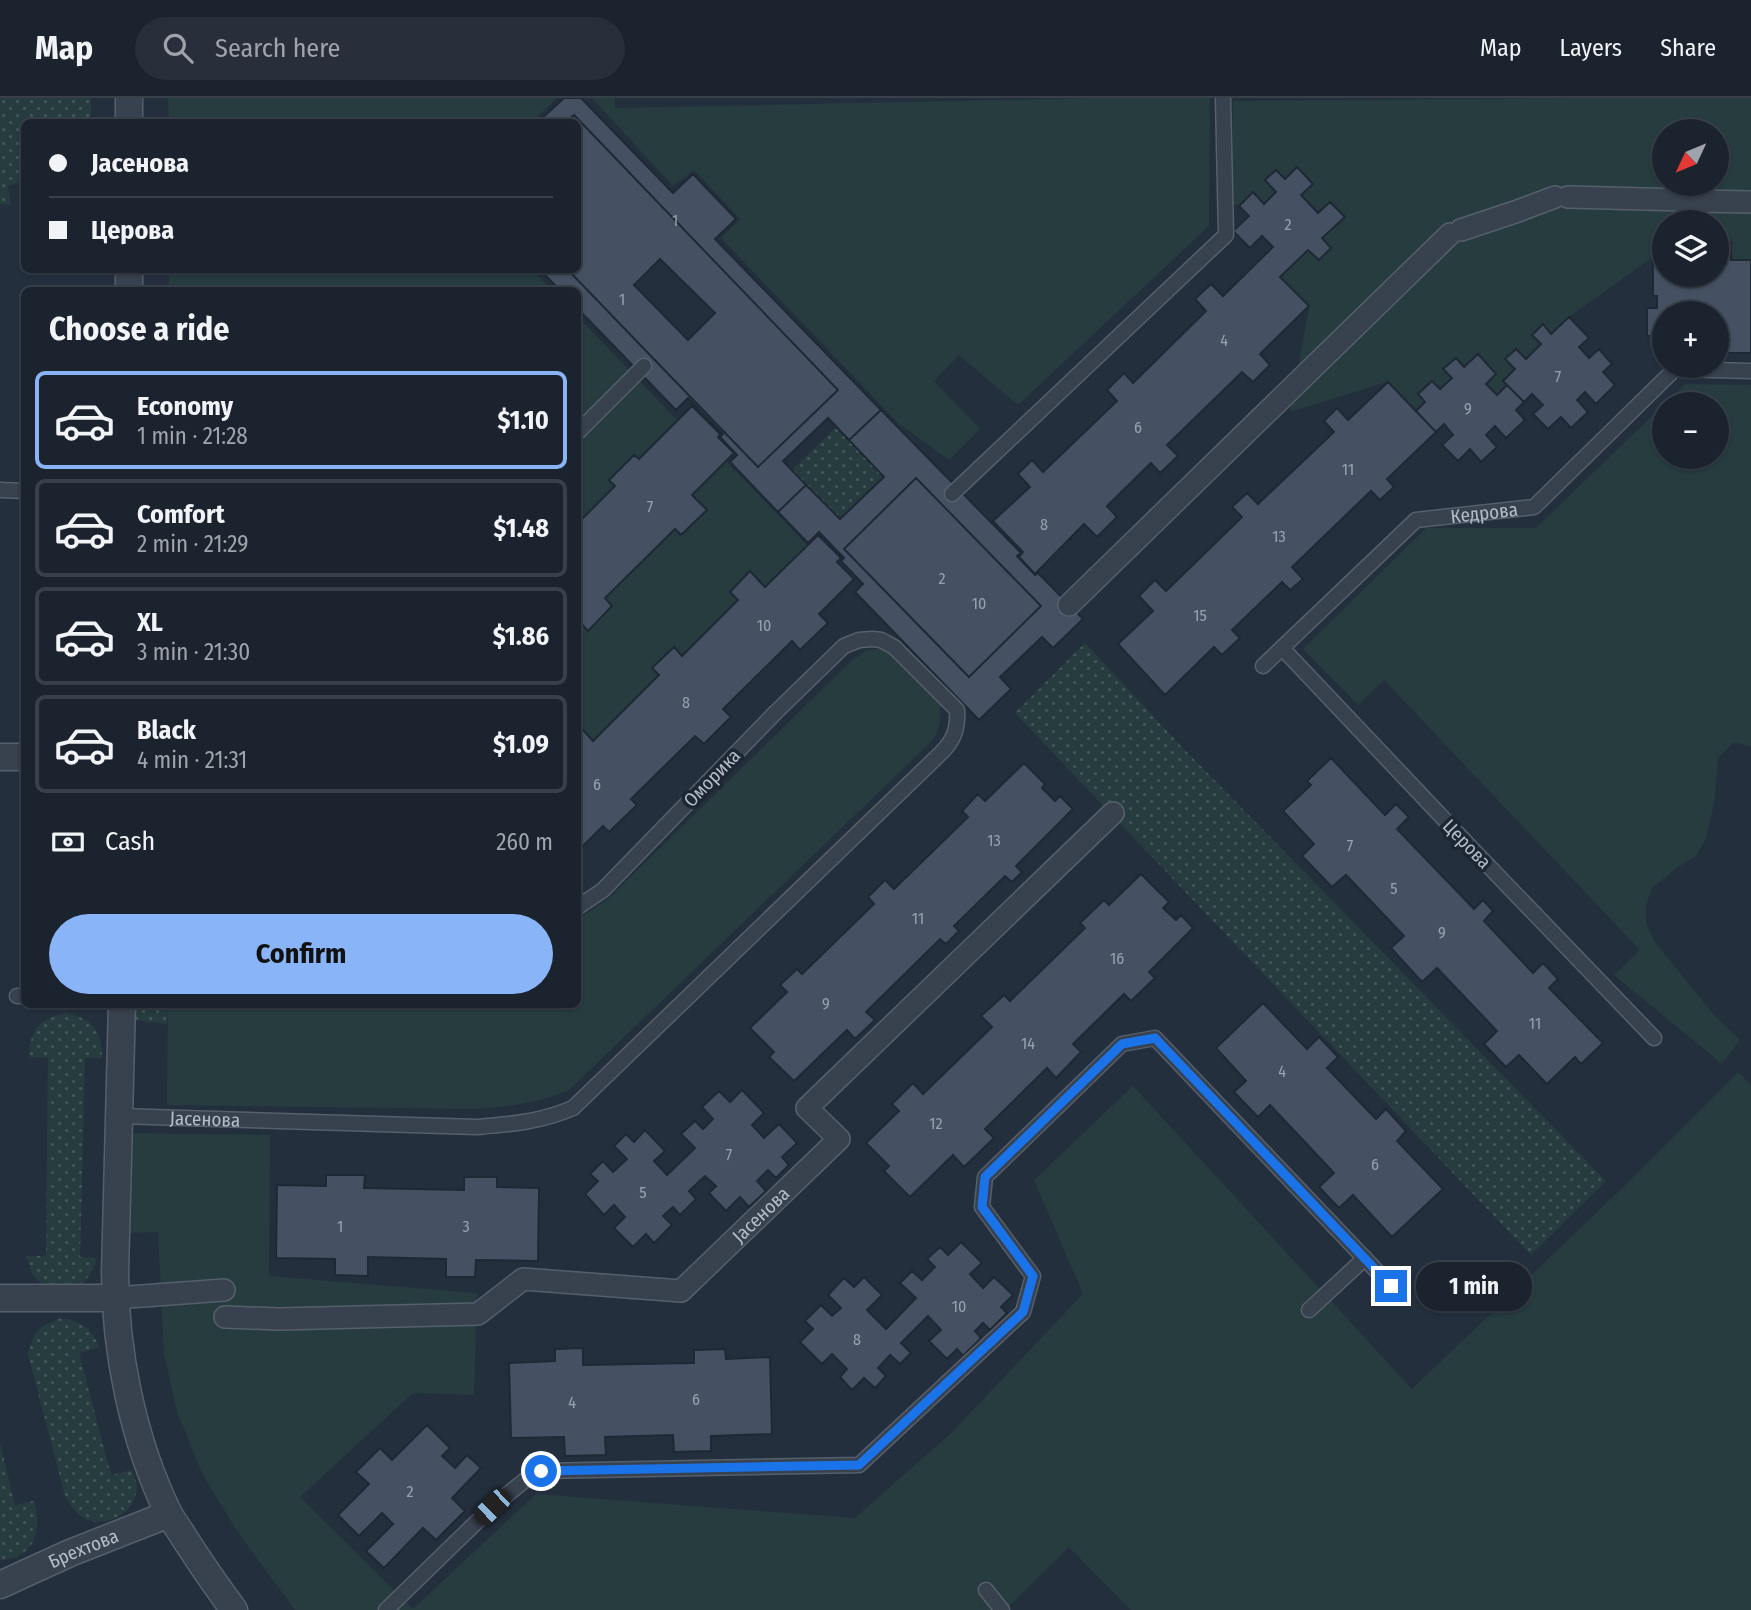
<!DOCTYPE html>
<meta charset="utf-8">
<style>
:root{--surface:#1b232e;--page:#282f3a;--text:#f1f3f6;--muted:#a0a4aa;--line:#39404a;--accent:#8ab4f8}
body{margin:0;font-family:"Fira Sans Condensed",sans-serif;background:var(--page);color:var(--text);height:100vh;display:flex;flex-direction:column;font-size:26px;white-space:nowrap}
*{box-sizing:border-box;margin:0}
p{font-size:23px;color:var(--muted)}
.icon{flex:none;width:38px;height:38px;fill:none;stroke:currentColor;stroke-width:2;stroke-linecap:round;stroke-linejoin:round}
.map{position:relative;flex:1;overflow:hidden}
.details{position:absolute;left:21px;top:189px;width:560px;height:721px;display:flex;flex-direction:column;background:var(--surface);border-radius:10px;box-shadow:0 2px 5px #0004,0 0 0 2px var(--line)}
.details>*{flex:none}
.top-card{position:absolute;left:21px;top:21px;width:560px;height:154px;border-radius:10px;box-shadow:0 2px 5px #0004,0 0 0 2px var(--line);display:grid;align-content:center;height:154px;padding:0 28px;background:var(--surface)}
.needle{width:46px;rotate:226deg}
.fabs{position:absolute;left:1652px;top:21px;display:grid;gap:14px}
.fabs a{display:grid;place-items:center;width:77px;height:77px;border-radius:50%;background:var(--surface);box-shadow:0 2px 5px #0004,0 0 0 2px var(--line);font-size:35px}
.end{position:absolute;width:32px;height:32px;margin:-16px;border:9px solid #1a73e8;background:#fff;box-shadow:0 0 0 4px #fff}
.from{border-radius:50%}
.bubble{position:absolute;height:49px;border-radius:24px;background:var(--surface);box-shadow:0 2px 5px #0004,0 0 0 2px var(--line);font-size:23px;font-weight:700;line-height:49px;text-align:center}
.car{position:absolute;width:21px;height:42px;margin:-21px -10px;border-radius:9px;box-shadow:0 0 5px 2px #0007;background:linear-gradient(#222 24%,#8ab4d8 0 40%,#222 0 76%,#8ab4d8 0 86%,#222 0)}
.top-card b{display:flex;align-items:center;gap:24px;height:66px;font-size:26px}
.top-card b+b{border-top:2px solid var(--line)}
.top-card i{width:18px;height:18px;background:var(--text)}
ul{padding:0;list-style:none}
li{display:flex;align-items:center;gap:21px;height:98px;margin:0 14px 10px;padding:0 14px;border:4px solid var(--line);border-radius:10px}
li div{flex:1}
li b{display:block;font-size:26px}
li em{font-style:normal;font-weight:700}
li.active{border-color:var(--accent)}
li>.icon{width:63px;height:63px;stroke-width:1.5}
h2{padding:0 28px;font-size:32px;line-height:84px}
.pay{display:flex;align-items:center;gap:18px;height:77px;padding:0 28px;font-size:26px}
.pay p{margin-inline-start:auto}
.primary-button{display:flex;gap:14px;margin-top:auto;padding:14px 28px}
.primary-button a{flex:1;height:80px;border-radius:42px;background:var(--accent);color:#111;font-size:28px;font-weight:700;line-height:80px;text-align:center}
header{display:flex;align-items:center;gap:42px;box-sizing:border-box;height:98px;padding:0 35px;background:var(--surface);border-bottom:2px solid var(--line)}
header strong{font-size:33px}
nav{display:flex;gap:38px;margin-inline-start:auto;font-size:24px}
.search{width:490px;height:63px;background:var(--page);display:flex;align-items:center;gap:18px;box-sizing:border-box;padding:0 24px;border-radius:38px;color:var(--muted);font-size:26px}
.map>svg:first-child{display:block}
</style>
<header>
<strong>Map</strong>
<div class="search"><svg class="icon" aria-label="search" viewBox="0 0 24 24"><circle cx="10" cy="10" r="6"/><path d="M15 15l6 6"/></svg>Search here</div>
<nav><a>Map</a><a>Layers</a><a>Share</a></nav>
</header>
<div class="map">
<svg width="1751" height="1512" viewBox="0 0 1751 1512">
<defs>
<pattern id="grass-dots" width="8" height="8" patternUnits="userSpaceOnUse" patternTransform="scale(1.75)"><rect width="8" height="8" fill="#263c3f"/><path d="M2 2h.1M6 6h.1" fill="none" stroke="#435659" stroke-width="1.8" stroke-linecap="round"/></pattern>
</defs>
<rect width="100%" height="100%" fill="#242f3e"/>
<path fill="url(#grass-dots)" d="M0,0H91V24H24V83L8,88L11,107L0,106Z
M836,329L884,379L840,421L792,372Z
M1085,545L1182,649L1606,1083L1531,1157L1015,615Z
M135,907H168L167,926L135,922Z
M66,915C93,921 102,932 102,960H85L80,1159L97,1160C94,1169 91,1177 84,1184C68,1198 42,1192 31,1174C29,1169 28,1163 26,1158H46L48,960L29,959C30,932 39,921 66,915Z
M61,1220C83,1224 90,1229 100,1249L79,1255L111,1377L132,1372C133,1377 137,1384 137,1388C137,1412 110,1430 88,1422C77,1418 71,1408 65,1398L28,1256C35,1232 37,1229 61,1220Z
M0,1345L15,1407L34,1403C35,1408 37,1414 37,1420C39,1445 24,1462 0,1462Z"/>
<path fill="#263c3f" fill-rule="evenodd" d="M168,0H557L532,24H169Z
M592,0H615V10L1099,0H1210L1209,128L1018,307L959,257L934,283L980,331L949,362L899,326L721,140L740,121L694,72L673,88Z
M1596,0H1751V162H1731V144H1717V124H1664V159H1653L1569,219L1551,236L1542,226L1532,237L1541,246L1526,261L1516,251L1505,261L1515,271L1503,282L1507,287L1497,297L1486,286L1496,276L1478,257L1464,269L1456,260L1444,271L1452,280L1440,291L1431,284L1418,296L1425,304L1416,313L1387,284L1290,314L1309,209L1280,179L1308,152L1319,162L1331,150L1322,140L1345,118L1330,104L1318,115L1301,97L1313,86L1297,70L1285,81L1276,72L1265,82L1276,94L1264,106L1253,94L1239,108L1232,105L1233,3ZM1664,33H1717V86H1664Z
M169,172H532L552,192H169Z
M578,219L678,323L639,361L634,357L609,382L615,388L578,425Z
M1685,286L1751,287V649L1734,644L1718,660L1714,706L1706,740L1696,758L1678,769L1652,790L1646,807V825L1654,843L1715,918L1740,942L1722,966L1614,877L1640,852L1384,582L1358,607L1303,551L1426,430H1536ZM1664,306H1717V359H1664Z
M726,363L807,447L765,489L750,473L730,493L738,502L682,558L673,550L653,570L659,577L593,643L583,633L578,638V522L588,532L612,508L605,500L675,431L682,437L707,413L692,397Z
M879,551L890,556L940,607C941,621 940,631 932,643L569,992C536,1006 509,1008 474,1011L167,1007L168,907L578,906V821L607,802L851,563L867,552Z
M1738,974L1751,987V1512H1131L1069,1449L1005,1512H295L237,1433L203,1377L177,1314L164,1256L158,1134L124,1135L129,1035L270,1037L269,1178L477,1195L474,1297L413,1295L300,1399L413,1511L536,1396L855,1420L951,1335L1083,1196L1034,1082L1133,988L1412,1291L1616,1096Z"/>
<path fill="#455162" stroke="#1f2835" stroke-width="2" fill-rule="evenodd" d="M564,0H581L673,95L693,76L736,121L715,141L881,312L849,342L828,320L783,363L806,387L778,414L730,364L737,357L720,339L723,336L688,300L676,312L578,211V192H560L540,172H568L758,369L838,292L574,17L566,24H538Z
M574,17L838,292L758,369L568,172H578V24H566ZM660,161L715,215L688,242L634,187Z
M1297,69L1313,86L1301,97L1318,115L1330,104L1345,119L1322,140L1331,150L1319,162L1308,152L1280,179L1309,208L1260,256L1270,267L1253,284L1242,274L1167,347L1178,358L1160,375L1151,365L1107,408L1117,419L1097,439L1084,426L1035,476L1019,459L1023,454L993,423L1030,389L1018,376L1032,362L1043,374L1117,303L1107,292L1124,275L1133,285L1206,213L1195,201L1211,186L1223,198L1273,149L1262,138L1250,150L1233,133L1249,118L1239,108L1253,94L1264,106L1276,94L1265,82L1276,72L1285,81Z
M1717,144H1731V162H1751V255H1727V239H1717V215H1664V238H1647V210H1657V198H1653V159H1664V177H1717Z
M26,172H74V174H26Z
M1569,219L1589,240L1579,249L1589,260L1599,251L1612,266L1603,274L1615,287L1596,306L1585,294L1577,302L1588,314L1571,330L1561,319L1548,331L1533,316L1543,307L1532,296L1524,304L1503,283L1515,271L1505,261L1516,251L1526,261L1541,246L1532,237L1543,226L1551,236Z
M1478,256L1496,276L1486,286L1497,297L1507,287L1524,304L1516,312L1525,322L1506,340L1495,328L1486,337L1497,349L1481,364L1470,351L1458,363L1442,347L1453,337L1444,326L1436,334L1416,313L1425,304L1418,296L1432,283L1440,291L1452,280L1443,271L1456,260L1464,269Z
M1388,284L1436,334L1387,381L1394,389L1380,402L1371,393L1292,469L1303,481L1290,492L1282,484L1232,532L1240,540L1222,557L1214,549L1165,597L1118,546L1153,513L1139,498L1155,482L1166,493L1242,419L1232,409L1247,395L1258,406L1334,334L1324,323L1337,310L1348,322Z
M692,308L720,336L718,339L734,355L692,397L707,412L681,437L675,431L605,500L612,508L588,533L578,522V425L615,388L609,382L634,357L639,361Z
M881,312L1021,455L1017,458L1035,477L1038,475L1083,521L1053,550L1042,539L1000,579L1011,591L979,622L855,494L863,486L841,463L844,460L819,434L808,445L778,414L806,387L840,421L884,379L849,342ZM916,380L1041,508L969,579L844,451Z
M916,380L1041,508L969,579L844,451Z
M818,437L841,460L837,464L854,481L819,516L828,525L800,552L792,543L723,611L731,619L704,646L695,638L631,701L637,707L609,734L603,728L578,753V638L583,632L593,643L659,577L652,570L674,549L682,558L738,502L730,494L750,473L765,489Z
M1331,660L1385,717L1396,706L1409,719L1397,731L1474,811L1483,802L1493,813L1484,823L1533,875L1543,865L1558,881L1549,890L1603,945L1581,966L1575,959L1547,986L1519,957L1506,969L1484,946L1497,933L1437,870L1422,884L1391,850L1404,838L1346,777L1332,789L1302,758L1314,746L1283,713L1311,687L1307,683Z
M1024,665L1045,686L1042,690L1055,703L1060,698L1073,711L1016,768L1022,774L1012,784L1005,778L954,828L959,833L946,846L940,841L866,914L875,922L855,941L847,932L794,983L769,959L774,954L750,930L787,894L780,887L797,871L802,876L874,806L868,799L885,782L894,791L968,719L962,713L978,696L985,703Z
M1141,776L1169,804L1163,810L1176,822L1181,817L1193,830L1149,874L1155,880L1131,903L1124,896L1073,946L1081,954L1056,980L1047,970L985,1031L994,1040L964,1069L953,1057L910,1099L884,1073L889,1068L866,1045L899,1013L892,1006L913,985L923,996L992,929L981,918L1004,897L1010,903L1085,830L1080,825L1104,802L1109,807Z
M1263,905L1307,951L1319,939L1338,959L1327,970L1376,1021L1386,1011L1406,1033L1397,1043L1443,1091L1392,1139L1353,1097L1339,1110L1319,1089L1334,1075L1270,1007L1258,1019L1234,994L1246,983L1216,950Z
M742,992L764,1015L752,1027L764,1040L779,1026L797,1045L782,1059L789,1067L776,1080L768,1072L757,1083L766,1093L749,1109L740,1099L726,1113L709,1095L716,1088L705,1078L689,1093L696,1101L680,1117L673,1109L663,1118L672,1127L654,1145L646,1136L633,1149L614,1130L625,1119L614,1107L604,1117L585,1096L598,1083L590,1076L603,1063L613,1074L627,1061L614,1048L626,1036L634,1044L645,1032L665,1053L654,1063L667,1077L695,1050L681,1036L695,1023L703,1031L713,1021L702,1009L719,993L730,1004Z
M326,1077H365L364,1090L464,1092V1079H497V1089L539,1090L538,1163L476,1162L475,1179H446V1161L368,1159V1178L335,1177V1161L276,1160L277,1087L326,1088Z
M961,1144L982,1165L970,1176L983,1190L994,1179L1013,1197L1001,1209L1007,1215L990,1232L983,1225L975,1233L981,1240L963,1258L957,1251L947,1261L929,1243L941,1232L928,1218L901,1245L911,1255L900,1266L890,1257L878,1270L886,1278L875,1290L864,1280L852,1292L840,1279L847,1271L832,1256L822,1266L800,1244L813,1231L805,1223L821,1207L832,1218L841,1210L828,1197L844,1180L854,1189L864,1179L882,1197L867,1212L886,1231L916,1200L900,1185L912,1173L922,1182L935,1169L927,1161L940,1149L948,1157Z
M583,1250V1267L694,1265V1252L725,1251L726,1261L770,1259L772,1336L711,1338V1353L674,1354L673,1337L605,1339L606,1357L565,1358L564,1339L511,1340L509,1265L555,1263V1251Z
M427,1327L450,1350L442,1358L455,1370L467,1357L481,1370L452,1400L465,1413L436,1442L423,1430L384,1470L366,1453L393,1426L382,1415L359,1438L338,1417L369,1386L356,1374L380,1350L392,1362Z"/>
<g fill="none" stroke-linecap="round" stroke-linejoin="round">
<g stroke="#565f6c" stroke-width="17">
<g id="service">
<path d="M578,334L644,268"/>
<path d="M0,392L24,393"/>
<path d="M952,396L1226,137L1223,0"/>
<path d="M1282,550L1477,756L1654,940"/>
<path id="s1" d="M1263,568L1416,422L1534,409L1675,271L1751,273"/>
<path d="M17,898H24"/>
<path id="s2" d="M119,1018L477,1029C512,1026 540,1024 573,1010L941,655C954,642 958,631 957,612L894,549L881,542L872,541L859,542L844,548L776,614L603,792L578,809"/>
<path d="M1309,1212L1365,1160"/>
<path d="M986,1492L1002,1512"/>
<path d="M386,1512L492,1409L530,1378L541,1373L859,1367L1023,1214L1033,1178L982,1109L985,1079L1122,946L1155,940L1391,1188"/>
</g>
</g>
<g stroke="#565f6c" stroke-width="24">
<g id="pedestrian">
<path d="M1568,99L1684,102"/>
<path d="M1696,103L1751,104"/>
<path d="M1461,132L1515,114L1555,99"/>
<path d="M1069,507L1450,136"/>
<path d="M115,1200L224,1192"/>
<path id="s3" d="M225,1219L279,1221L478,1216L523,1181L681,1193L839,1041L807,1010L1113,715"/>
</g>
</g>
<g stroke="#565f6c" stroke-width="29">
<g id="minor">
<path d="M129,0V24"/>
<path d="M129,172V192"/>
<path d="M0,659H24"/>
<path d="M122,906L115,1174C115,1254 133,1342 168,1414C173,1424 180,1432 185,1441C201,1466 217,1489 234,1512"/>
<path d="M0,1200H115"/>
<path id="s4" d="M0,1487L70,1455L169,1416"/>
</g>
</g>
<use href="#service" stroke="#38414e" stroke-width="14"/>
<use href="#pedestrian" stroke="#38414e" stroke-width="21"/>
<use href="#minor" stroke="#38414e" stroke-width="26"/>
</g>
<g fill="none" stroke-linecap="round" stroke-linejoin="round">
<path stroke="#1a73e8" stroke-width="9" d="M541,1373L859,1367L1023,1214L1033,1178L982,1109L985,1079L1122,946L1155,940L1391,1188"/>
</g>
<g text-anchor="middle" dominant-baseline="central" stroke-width="7" stroke-linejoin="round" paint-order="stroke">
<g font-size="16" fill="#98a1af">
<text x="675" y="122">1</text>
<text x="1288" y="126">2</text>
<text x="622" y="201">1</text>
<text x="1224" y="242">4</text>
<text x="1558" y="278">7</text>
<text x="1468" y="310">9</text>
<text x="1138" y="329">6</text>
<text x="1348" y="371">11</text>
<text x="650" y="408">7</text>
<text x="1044" y="426">8</text>
<text x="1279" y="438">13</text>
<text x="942" y="480">2</text>
<text x="979" y="505">10</text>
<text x="1200" y="517">15</text>
<text x="764" y="527">10</text>
<text x="686" y="604">8</text>
<text x="597" y="686">6</text>
<text x="994" y="742">13</text>
<text x="1350" y="747">7</text>
<text x="1394" y="790">5</text>
<text x="918" y="820">11</text>
<text x="1442" y="834">9</text>
<text x="1117" y="860">16</text>
<text x="826" y="905">9</text>
<text x="1535" y="925">11</text>
<text x="1028" y="945">14</text>
<text x="1282" y="973">4</text>
<text x="936" y="1025">12</text>
<text x="729" y="1056">7</text>
<text x="1375" y="1066">6</text>
<text x="643" y="1094">5</text>
<text x="340" y="1128">1</text>
<text x="466" y="1128">3</text>
<text x="959" y="1208">10</text>
<text x="857" y="1241">8</text>
<text x="696" y="1301">6</text>
<text x="572" y="1304">4</text>
<text x="410" y="1393">2</text>
</g>
<g font-size="19" fill="#b4bcc9" stroke="#1d2633">
<text stroke="none"><textPath href="#s1" startOffset="280">Кедрова</textPath></text>
<text transform="translate(712 680) rotate(-46)">Оморика</text>
<text transform="translate(1467 746) rotate(46)">Церова</text>
<text stroke="none"><textPath href="#s2" startOffset="86">Јасенова</textPath></text>
<text stroke="none"><textPath href="#s3" startOffset="579">Јасенова</textPath></text>
<text stroke="none"><textPath href="#s4" startOffset="91">Брехтова</textPath></text>
</g>
</g>
</svg>
<div class="fabs">
<a><svg class="needle" viewBox="-14 -14 28 28"><path d="M0-13l5 13h-10z" fill="#e53935"/><path d="M0 13l5-13h-10z" fill="#a0a4aa"/></svg></a>
<a><svg class="icon" aria-label="layers" viewBox="0 0 24 24"><path d="M12 4l9 5-9 5-9-5zM3 14l9 5 9-5"/></svg></a>
<a>+</a>
<a>−</a>
</div>
<i class="end from" style="left:541px;top:1373px"></i>
<i class="end" style="left:1391px;top:1188px"></i>
<div class="bubble" style="left:1416px;top:1164px;width:116px">1 min</div>
<i class="car" style="left:492px;top:1409px;rotate:226deg"></i>
<div class="top-card">
<b><i class="from"></i>Јасенова</b>
<b><i></i>Церова</b>
</div>
<section class="details">
<h2>Choose a ride</h2>
<ul>
<li class="active"><svg class="icon" aria-label="car" viewBox="0 0 24 24"><path d="M5 17H2v-5l4-1 3-4h7l3 4 3 1v5h-3M9 17h6M6 11h13"/><circle cx="7" cy="17" r="2"/><circle cx="17" cy="17" r="2"/></svg><div><b>Economy</b><p>1 min · 21:28</p></div><em>$1.10</em></li>
<li><svg class="icon" aria-label="car" viewBox="0 0 24 24"><path d="M5 17H2v-5l4-1 3-4h7l3 4 3 1v5h-3M9 17h6M6 11h13"/><circle cx="7" cy="17" r="2"/><circle cx="17" cy="17" r="2"/></svg><div><b>Comfort</b><p>2 min · 21:29</p></div><em>$1.48</em></li>
<li><svg class="icon" aria-label="car" viewBox="0 0 24 24"><path d="M5 17H2v-5l4-1 3-4h7l3 4 3 1v5h-3M9 17h6M6 11h13"/><circle cx="7" cy="17" r="2"/><circle cx="17" cy="17" r="2"/></svg><div><b>XL</b><p>3 min · 21:30</p></div><em>$1.86</em></li>
<li><svg class="icon" aria-label="car" viewBox="0 0 24 24"><path d="M5 17H2v-5l4-1 3-4h7l3 4 3 1v5h-3M9 17h6M6 11h13"/><circle cx="7" cy="17" r="2"/><circle cx="17" cy="17" r="2"/></svg><div><b>Black</b><p>4 min · 21:31</p></div><em>$1.09</em></li>
</ul>
<div class="pay"><svg class="icon" aria-label="cash" viewBox="0 0 24 24"><path d="M3 7h18v10H3z"/><circle cx="12" cy="12" r="2"/></svg>Cash<p>260 m</p></div>
<div class="primary-button"><a>Confirm</a></div>
</section>
</div>
